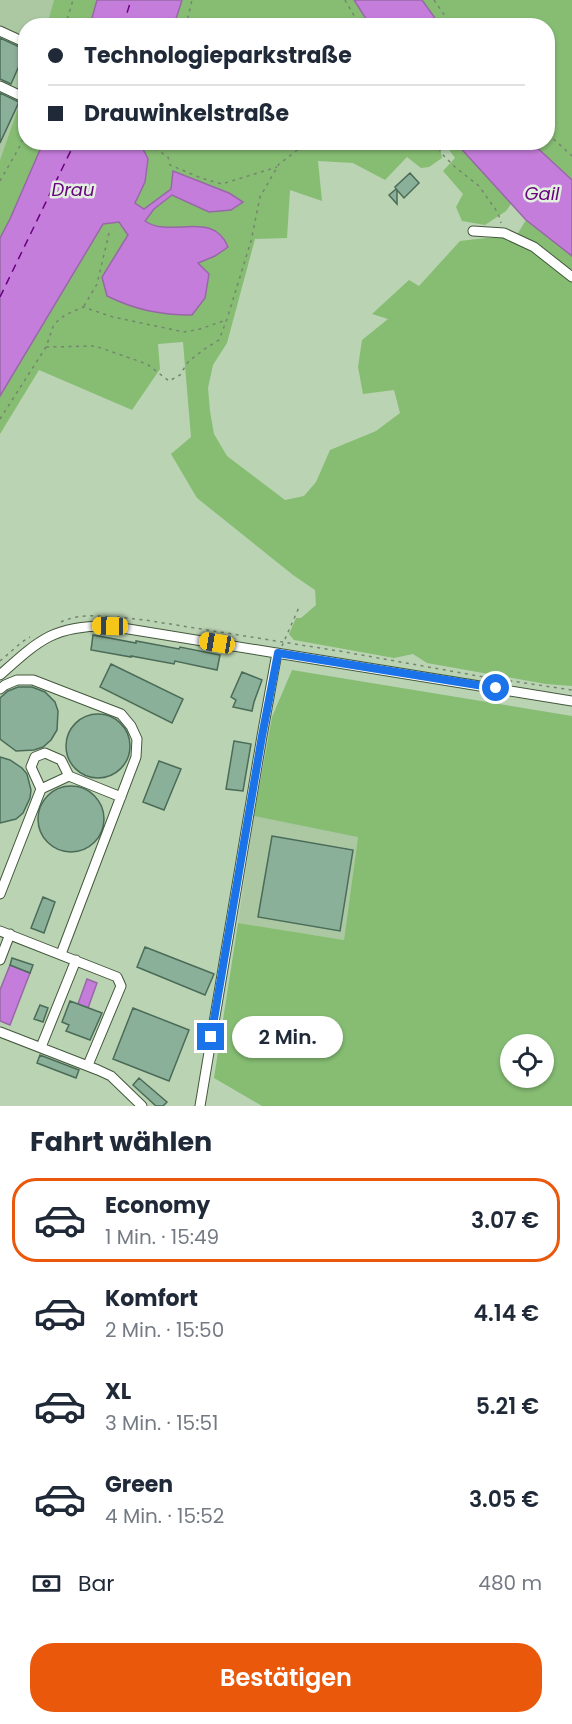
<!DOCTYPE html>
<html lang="de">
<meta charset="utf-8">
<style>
:root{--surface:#fff;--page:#f6f6f7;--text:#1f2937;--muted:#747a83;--line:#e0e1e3;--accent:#ea580c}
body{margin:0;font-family:Poppins,sans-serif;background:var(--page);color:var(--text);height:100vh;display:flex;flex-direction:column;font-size:22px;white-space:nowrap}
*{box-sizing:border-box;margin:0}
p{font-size:20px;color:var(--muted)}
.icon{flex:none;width:33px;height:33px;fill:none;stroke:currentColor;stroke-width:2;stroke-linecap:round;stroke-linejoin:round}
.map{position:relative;height:1106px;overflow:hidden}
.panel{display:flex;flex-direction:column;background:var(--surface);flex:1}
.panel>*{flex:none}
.hud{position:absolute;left:18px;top:18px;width:537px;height:132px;border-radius:24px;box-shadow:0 2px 4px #0004;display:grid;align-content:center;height:132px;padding:0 30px;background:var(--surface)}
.controls{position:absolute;left:500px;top:1034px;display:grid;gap:12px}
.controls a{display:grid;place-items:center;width:54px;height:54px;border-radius:50%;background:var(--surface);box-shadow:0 2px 4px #0004;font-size:30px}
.end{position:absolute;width:27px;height:27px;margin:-14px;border:8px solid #1a73e8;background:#fff;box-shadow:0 0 0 3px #fff}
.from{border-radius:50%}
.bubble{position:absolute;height:42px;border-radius:21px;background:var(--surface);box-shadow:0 2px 4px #0004;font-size:20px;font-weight:600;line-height:42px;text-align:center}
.car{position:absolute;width:18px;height:36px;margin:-18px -9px;border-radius:8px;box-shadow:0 0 4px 2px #0007;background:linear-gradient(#f5c518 24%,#345 0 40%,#f5c518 0 76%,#345 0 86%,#f5c518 0)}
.hud b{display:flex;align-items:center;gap:21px;height:57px;font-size:22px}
.hud b+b{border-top:2px solid var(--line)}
.hud i{width:15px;height:15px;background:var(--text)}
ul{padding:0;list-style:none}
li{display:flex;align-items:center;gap:18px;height:84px;margin:0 12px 9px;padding:0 18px;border:3px solid transparent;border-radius:24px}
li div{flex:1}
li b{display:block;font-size:22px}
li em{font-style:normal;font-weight:600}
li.on{border-color:var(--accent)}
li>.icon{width:54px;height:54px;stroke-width:1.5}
h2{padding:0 30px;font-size:27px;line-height:72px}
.pay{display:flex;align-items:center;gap:15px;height:66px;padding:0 30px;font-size:22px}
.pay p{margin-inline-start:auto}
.primary-button{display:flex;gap:12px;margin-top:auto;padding:12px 30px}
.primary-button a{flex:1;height:69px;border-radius:24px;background:var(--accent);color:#fff;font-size:24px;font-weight:600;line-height:69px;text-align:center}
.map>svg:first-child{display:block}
</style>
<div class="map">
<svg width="572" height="1106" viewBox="0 0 572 1106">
<rect width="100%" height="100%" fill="#bad3b2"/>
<path fill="#abc8a3" d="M0,0H54L47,25L26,26L25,88L0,160Z
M254,816L358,836L344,940L238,923Z"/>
<path fill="#86bd73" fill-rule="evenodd" d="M54,0H97L90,25H47Z
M182,0H354L370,25H174Z
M422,0H572V180L532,143L548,142V26L440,25Z
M25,88L26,142L43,143L10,219L0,238V160Z
M140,143H439L442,158L429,167L421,168L407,157L385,180L353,163L318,161L322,201L290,190L287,238L255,239L227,343L213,365L208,388L210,411L214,434L227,456L285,500L304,496L316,482L330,450L376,431L400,413L394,390L363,394L358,367L362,340L388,319L372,314L409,280L419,286L460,241L486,238H515L526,220L572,256V686L546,684L427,663L413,654L394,658L294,640L289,634L296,618H301L316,605L315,590L293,575L197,498L171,454L191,437L183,342L158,344L160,369L132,410L39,370L0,434V396L103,224L119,222L128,235L102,277L197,263L215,256L191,226C173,228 161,231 145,221L154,209L172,195L209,212L243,202L229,193L173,171L171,189L144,209L135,203L145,182L148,159Z
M444,143H456L511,204L506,211L485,225L462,221L456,207L463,194L443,171L455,158Z
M292,670L572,716V1106H262L214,1078L238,923L344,940L358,837L254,816L272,717ZM510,1044H543V1077H510Z"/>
<path fill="#c57ddb" stroke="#9868a6" stroke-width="1.5" d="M97,0H182L174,25H90Z
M354,0H422L440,25H370Z
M43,143H140L148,159L145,182L135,203L144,209L171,189L173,171L229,193L243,202L231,210L209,212L172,195L154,209L145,221C171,239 213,209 228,247L215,256L198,263L209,274L205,298L192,315C160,315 136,310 107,296L102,277L128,235L119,222L103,224L0,396V238L10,219Z
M456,143H532L572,180V256L526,220Z
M10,965L30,973L10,1025L0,1021V990Z
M87,979L97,983L88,1008L78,1004Z"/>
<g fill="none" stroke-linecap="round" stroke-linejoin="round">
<path stroke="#67027e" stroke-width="1.5" stroke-dasharray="8 6" stroke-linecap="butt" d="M123,26L131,0
M0,297L75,142"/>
</g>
<path fill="#8bb099" stroke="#4a6c58" stroke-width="1.5" d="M0,38L26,50L11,84L0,79Z
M0,93L19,102L0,143Z
M410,173L419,183L404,198L397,190V204L389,195L396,189L395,187Z
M93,635L136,643V641L179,649L180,647L220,655L217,670L175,661L174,664L131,656V657L91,650Z
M111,664L183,699L172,723L100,687Z
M242,672L262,680L254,702L252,711L233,707L236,700L231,697Z
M18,687H32L45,692L55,702L58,711L57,730L51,740L43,747L34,750L16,751L0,739V698L8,691Z
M66 746a32 32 0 1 1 64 0a32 32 0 1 1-64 0Z
M234,741L251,744L243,791L226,789Z
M0,757L10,760L22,768L27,774L31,790L30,798L23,813L16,819L0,823Z
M159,761L181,769L164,810L143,802Z
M38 819a33 33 0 1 1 66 0a33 33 0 1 1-66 0Z
M272,836L353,850L340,931L258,917Z
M43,897L55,902L44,933L31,928Z
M145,947L214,974L205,995L137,967Z
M12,958L33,965L30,973L10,965Z
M70,1001L102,1013L90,1040L66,1031L69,1025L62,1022Z
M40,1005L48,1008L43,1022L34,1019Z
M133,1008L189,1030L169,1081L113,1059Z
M40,1055L79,1070L76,1078L37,1063Z
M139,1078L167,1102L163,1106H156L133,1085Z"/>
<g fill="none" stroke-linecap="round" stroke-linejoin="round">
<g stroke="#43583c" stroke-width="11">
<path id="minor" d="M0,31L26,43
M0,86L21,96
M473,231L504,233L534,247L572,277
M0,675C40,639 55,625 110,626L572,701
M0,689L5,685L17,680H33L121,714L131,726L137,739L136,757L61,954
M41,789L69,776
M0,894L41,789L31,767L35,757L45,753L61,760L69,776L121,797
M0,931L117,977L121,986L88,1065
M0,960L10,934
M0,1032L98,1070L111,1076L142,1106
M41,1047L76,960
M200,1106L262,736L277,653"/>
</g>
<path stroke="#75866f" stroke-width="1.5" stroke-dasharray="3 4.5" stroke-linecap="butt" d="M345,0L360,26
M434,0L452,26
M65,26L73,0
M186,26L192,0
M548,134L572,156
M153,142V147L168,157L170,165L201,178L222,184L277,167
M435,142L442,154L455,167L479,186L498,213L501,223
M0,181L20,146L26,130
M84,306L97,284L110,229
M46,347L95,346L147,364L169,381L180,375L188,362L203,350L219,340L227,319L251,241L260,197L279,164L300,148L324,147L348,142
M0,419L46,347L54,324L65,315L83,307L113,317L184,332L200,329L226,320
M117,617L145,620L345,652L484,677L572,690
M61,622C75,615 94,615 109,617
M282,646L300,605
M0,661L22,642L30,637"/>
<use href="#minor" stroke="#fff" stroke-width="9"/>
</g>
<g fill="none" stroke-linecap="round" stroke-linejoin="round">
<path stroke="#1a73e8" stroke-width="8" d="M211,1037L262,736L278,653L496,688"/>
</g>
<g text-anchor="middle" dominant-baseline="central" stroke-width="5" stroke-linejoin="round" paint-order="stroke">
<g font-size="18" font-style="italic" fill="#67027e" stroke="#e3efdf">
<text x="73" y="189">Drau</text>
<text x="542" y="193">Gail</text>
</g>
</g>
</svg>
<div class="controls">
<a><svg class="icon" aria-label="locate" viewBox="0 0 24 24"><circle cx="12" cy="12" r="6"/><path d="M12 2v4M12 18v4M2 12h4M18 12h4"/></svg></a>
</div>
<i class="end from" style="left:496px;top:688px"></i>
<i class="end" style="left:211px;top:1037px"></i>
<div class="bubble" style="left:232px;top:1016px;width:111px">2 Min.</div>
<i class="car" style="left:110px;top:626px;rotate:271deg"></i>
<i class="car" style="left:217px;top:643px;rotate:280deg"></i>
<div class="hud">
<b><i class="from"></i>Technologieparkstraße</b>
<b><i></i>Drauwinkelstraße</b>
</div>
</div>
<section class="panel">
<h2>Fahrt wählen</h2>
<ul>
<li class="on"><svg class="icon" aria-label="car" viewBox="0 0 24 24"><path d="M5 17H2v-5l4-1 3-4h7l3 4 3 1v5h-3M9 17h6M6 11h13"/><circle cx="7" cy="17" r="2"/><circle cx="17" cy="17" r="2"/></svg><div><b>Economy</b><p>1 Min. · 15:49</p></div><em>3.07 €</em></li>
<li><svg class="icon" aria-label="car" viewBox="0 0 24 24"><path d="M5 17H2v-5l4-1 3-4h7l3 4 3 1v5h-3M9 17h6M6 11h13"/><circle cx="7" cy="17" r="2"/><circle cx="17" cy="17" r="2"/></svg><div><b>Komfort</b><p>2 Min. · 15:50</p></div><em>4.14 €</em></li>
<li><svg class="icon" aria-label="car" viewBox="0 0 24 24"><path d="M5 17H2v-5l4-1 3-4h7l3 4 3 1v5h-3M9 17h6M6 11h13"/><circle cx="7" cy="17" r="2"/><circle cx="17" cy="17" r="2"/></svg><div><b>XL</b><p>3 Min. · 15:51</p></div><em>5.21 €</em></li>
<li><svg class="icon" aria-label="car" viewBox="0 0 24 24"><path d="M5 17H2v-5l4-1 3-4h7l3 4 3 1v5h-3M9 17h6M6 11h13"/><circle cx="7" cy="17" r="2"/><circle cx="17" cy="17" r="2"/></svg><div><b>Green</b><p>4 Min. · 15:52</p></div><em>3.05 €</em></li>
</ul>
<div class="pay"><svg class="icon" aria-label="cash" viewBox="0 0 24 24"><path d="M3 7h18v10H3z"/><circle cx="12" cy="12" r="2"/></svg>Bar<p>480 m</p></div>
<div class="primary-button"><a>Bestätigen</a></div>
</section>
